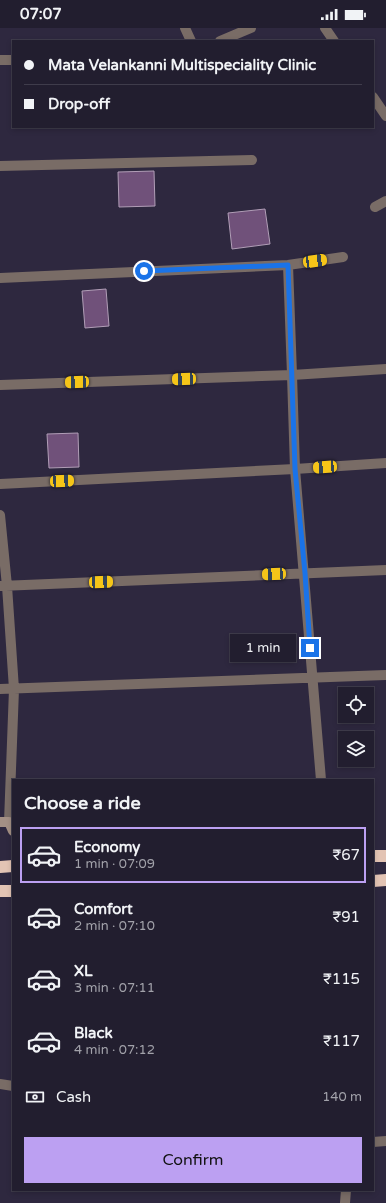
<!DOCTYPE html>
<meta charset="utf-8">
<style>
:root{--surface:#221e2f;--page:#2a2737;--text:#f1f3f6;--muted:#a2a2aa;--line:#3f3c4b;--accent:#bca0f2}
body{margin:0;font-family:"Varela Round",sans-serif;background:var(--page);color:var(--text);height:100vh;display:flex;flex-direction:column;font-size:15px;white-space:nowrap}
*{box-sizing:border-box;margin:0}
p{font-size:13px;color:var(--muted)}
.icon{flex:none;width:22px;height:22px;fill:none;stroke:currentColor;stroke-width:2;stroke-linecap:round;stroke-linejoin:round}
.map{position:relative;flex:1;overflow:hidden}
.panel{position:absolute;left:12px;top:751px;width:362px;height:412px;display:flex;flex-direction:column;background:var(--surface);border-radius:0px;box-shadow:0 2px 6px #0003,0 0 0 1px var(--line)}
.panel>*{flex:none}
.guide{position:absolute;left:12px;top:12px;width:362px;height:88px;border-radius:0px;box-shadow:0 2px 6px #0003,0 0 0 1px var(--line);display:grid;align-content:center;height:88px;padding:0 12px;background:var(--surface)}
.fabs{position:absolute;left:338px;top:659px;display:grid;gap:8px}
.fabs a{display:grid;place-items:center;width:36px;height:36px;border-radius:0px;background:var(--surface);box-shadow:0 2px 6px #0003,0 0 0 1px var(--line);font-size:20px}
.end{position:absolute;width:18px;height:18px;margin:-9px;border:5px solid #1a73e8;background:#fff;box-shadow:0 0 0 2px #fff}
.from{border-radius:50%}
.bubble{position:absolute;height:28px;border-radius:0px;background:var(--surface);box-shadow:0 2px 6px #0003,0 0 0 1px var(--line);font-size:13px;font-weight:600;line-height:28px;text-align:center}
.car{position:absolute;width:12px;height:24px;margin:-12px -6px;border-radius:5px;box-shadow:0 0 3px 1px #0007;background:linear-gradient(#f5c518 24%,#345 0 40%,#f5c518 0 76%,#345 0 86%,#f5c518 0)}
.guide b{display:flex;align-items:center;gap:14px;height:38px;font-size:15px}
.guide b+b{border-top:1px solid var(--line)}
.guide i{width:10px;height:10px;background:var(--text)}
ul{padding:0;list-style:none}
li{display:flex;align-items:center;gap:12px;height:56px;margin:0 8px 6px;padding:0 4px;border:2px solid transparent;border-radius:0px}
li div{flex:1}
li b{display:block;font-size:15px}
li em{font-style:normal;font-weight:600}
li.on{border-color:var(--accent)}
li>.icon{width:36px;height:36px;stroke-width:1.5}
h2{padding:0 12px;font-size:18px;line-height:48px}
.pay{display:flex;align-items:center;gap:10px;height:44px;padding:0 12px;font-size:15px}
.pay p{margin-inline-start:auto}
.button{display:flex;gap:8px;margin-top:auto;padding:8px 12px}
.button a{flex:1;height:46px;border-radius:0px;background:var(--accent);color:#111;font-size:16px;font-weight:600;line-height:46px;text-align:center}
.status{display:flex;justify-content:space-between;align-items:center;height:28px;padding:0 20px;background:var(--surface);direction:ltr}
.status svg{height:11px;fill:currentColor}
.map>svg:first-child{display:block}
</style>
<div class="status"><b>07:07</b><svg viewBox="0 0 49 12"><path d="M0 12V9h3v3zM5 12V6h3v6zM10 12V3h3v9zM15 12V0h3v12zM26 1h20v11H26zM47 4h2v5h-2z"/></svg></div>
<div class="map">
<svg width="386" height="1175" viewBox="0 0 386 1175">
<rect width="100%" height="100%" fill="#2e283f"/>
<path fill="#70517a" stroke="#b19eb7" d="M154,143L155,178L119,179L118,144Z
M265,181L270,216L232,221L228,185Z
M106,261L109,298L85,300L82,263Z
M78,405L79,439L49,440L47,406Z"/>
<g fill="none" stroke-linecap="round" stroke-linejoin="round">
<path stroke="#796c66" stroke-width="10" d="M185,0L191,13
M325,0L334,13
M220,13L251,0
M0,32H13
M373,69L386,88
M0,138L252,132
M375,179L386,173
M288,237L292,347L386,341
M0,250L288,237L343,229
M0,357L292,347L295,441L321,752
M0,456L295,441L386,435
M0,487L7,558L14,661L9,794
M0,558L386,542
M0,661L386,647
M0,1056L13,1058
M373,1114L386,1113
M345,1175L346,1162"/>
<path stroke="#a49085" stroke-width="10" d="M0,794H9L13,803"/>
<path stroke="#e3c4b4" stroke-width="12" d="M373,828H386
M0,839L13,838
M373,853L386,852
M0,863H13"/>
</g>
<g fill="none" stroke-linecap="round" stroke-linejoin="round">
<path stroke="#1a73e8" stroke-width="5" d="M144,243L288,237L295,441L305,545L310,620"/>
</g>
</svg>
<div class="fabs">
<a><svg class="icon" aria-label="locate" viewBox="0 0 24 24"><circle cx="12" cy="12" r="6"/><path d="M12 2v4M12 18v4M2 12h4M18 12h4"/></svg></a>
<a><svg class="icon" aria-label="layers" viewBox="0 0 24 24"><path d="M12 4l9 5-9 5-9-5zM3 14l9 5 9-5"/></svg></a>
</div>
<i class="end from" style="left:144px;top:243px"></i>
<i class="end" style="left:310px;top:620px"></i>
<div class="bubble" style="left:230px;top:606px;width:66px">1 min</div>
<i class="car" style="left:315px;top:233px;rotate:82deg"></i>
<i class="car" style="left:184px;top:351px;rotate:268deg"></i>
<i class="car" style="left:77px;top:354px;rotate:268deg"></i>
<i class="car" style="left:325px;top:439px;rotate:266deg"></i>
<i class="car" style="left:62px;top:453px;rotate:87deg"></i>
<i class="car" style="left:274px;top:546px;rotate:267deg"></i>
<i class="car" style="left:101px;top:554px;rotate:88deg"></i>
<div class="guide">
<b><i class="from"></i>Mata Velankanni Multispeciality Clinic</b>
<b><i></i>Drop-off</b>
</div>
<section class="panel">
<h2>Choose a ride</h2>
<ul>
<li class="on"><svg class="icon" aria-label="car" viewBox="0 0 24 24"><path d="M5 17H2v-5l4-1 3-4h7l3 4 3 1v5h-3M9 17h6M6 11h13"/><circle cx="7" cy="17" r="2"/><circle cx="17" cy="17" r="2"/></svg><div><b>Economy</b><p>1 min · 07:09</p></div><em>₹67</em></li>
<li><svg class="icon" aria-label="car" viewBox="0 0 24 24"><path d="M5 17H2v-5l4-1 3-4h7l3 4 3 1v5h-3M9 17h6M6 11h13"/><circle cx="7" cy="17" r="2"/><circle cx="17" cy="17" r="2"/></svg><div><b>Comfort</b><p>2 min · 07:10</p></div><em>₹91</em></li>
<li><svg class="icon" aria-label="car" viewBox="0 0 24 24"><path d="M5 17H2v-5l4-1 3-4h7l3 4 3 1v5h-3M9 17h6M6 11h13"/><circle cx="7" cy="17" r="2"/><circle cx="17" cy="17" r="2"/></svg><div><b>XL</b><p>3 min · 07:11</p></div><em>₹115</em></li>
<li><svg class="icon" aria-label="car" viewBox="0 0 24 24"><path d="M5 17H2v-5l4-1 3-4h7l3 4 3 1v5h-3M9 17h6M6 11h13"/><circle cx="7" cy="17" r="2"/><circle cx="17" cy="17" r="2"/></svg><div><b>Black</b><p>4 min · 07:12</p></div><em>₹117</em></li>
</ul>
<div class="pay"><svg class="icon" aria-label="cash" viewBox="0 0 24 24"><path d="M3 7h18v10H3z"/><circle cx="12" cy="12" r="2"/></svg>Cash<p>140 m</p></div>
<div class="button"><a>Confirm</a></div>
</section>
</div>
